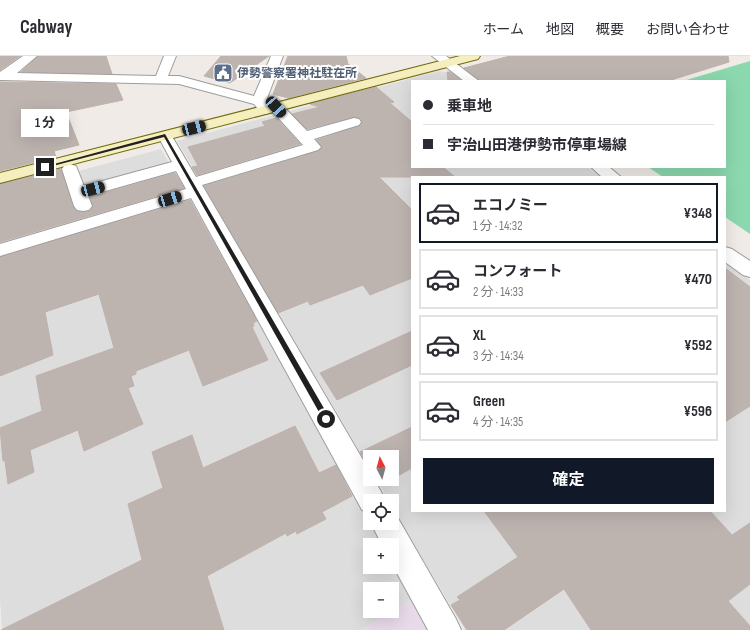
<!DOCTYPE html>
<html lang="ja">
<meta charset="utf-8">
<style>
:root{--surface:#fff;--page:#f2f2f3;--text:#2b2b33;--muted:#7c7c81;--line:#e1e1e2;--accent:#111827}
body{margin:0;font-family:"Sofia Sans Condensed","Noto Sans JP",sans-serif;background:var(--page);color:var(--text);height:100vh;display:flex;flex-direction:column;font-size:15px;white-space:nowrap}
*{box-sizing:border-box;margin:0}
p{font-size:13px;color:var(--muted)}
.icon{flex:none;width:22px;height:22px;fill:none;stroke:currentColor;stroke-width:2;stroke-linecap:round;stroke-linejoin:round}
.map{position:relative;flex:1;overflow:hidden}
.side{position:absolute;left:411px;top:120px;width:315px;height:336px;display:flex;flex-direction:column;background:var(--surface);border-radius:0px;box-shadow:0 4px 16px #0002}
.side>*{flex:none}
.banner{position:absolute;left:411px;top:24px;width:315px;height:88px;border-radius:0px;box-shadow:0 4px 16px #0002;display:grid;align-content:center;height:88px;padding:0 12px;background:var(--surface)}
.needle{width:26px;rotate:354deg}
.buttons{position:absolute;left:363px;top:394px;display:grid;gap:8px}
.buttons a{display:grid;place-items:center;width:36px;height:36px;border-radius:0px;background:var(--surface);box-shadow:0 4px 16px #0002;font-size:20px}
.end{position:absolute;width:18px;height:18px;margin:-9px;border:5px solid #202020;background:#fff;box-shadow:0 0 0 2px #fff}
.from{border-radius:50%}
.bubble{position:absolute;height:28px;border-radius:0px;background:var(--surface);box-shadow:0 4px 16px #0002;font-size:13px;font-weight:700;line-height:28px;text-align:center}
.car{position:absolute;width:12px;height:24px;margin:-12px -6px;border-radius:5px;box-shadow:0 0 3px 1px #0007;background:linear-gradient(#222 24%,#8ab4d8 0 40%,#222 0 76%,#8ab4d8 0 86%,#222 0)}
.banner b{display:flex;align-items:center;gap:14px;height:38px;font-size:15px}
.banner b+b{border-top:1px solid var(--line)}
.banner i{width:10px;height:10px;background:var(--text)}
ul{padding:7px 0 0;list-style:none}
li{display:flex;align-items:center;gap:12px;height:60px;margin:0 8px 6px;padding:0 4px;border:2px solid var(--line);border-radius:0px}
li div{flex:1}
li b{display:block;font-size:15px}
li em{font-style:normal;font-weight:700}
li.on{border-color:var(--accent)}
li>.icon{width:36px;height:36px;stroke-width:1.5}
.button{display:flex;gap:8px;margin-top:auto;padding:8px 12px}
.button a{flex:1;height:46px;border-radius:0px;background:var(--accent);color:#fff;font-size:16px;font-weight:700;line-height:46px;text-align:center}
header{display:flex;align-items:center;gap:24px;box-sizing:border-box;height:56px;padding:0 20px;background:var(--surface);border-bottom:1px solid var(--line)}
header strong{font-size:19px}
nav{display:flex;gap:22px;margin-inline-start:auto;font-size:14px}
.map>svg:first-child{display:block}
</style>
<header>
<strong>Cabway</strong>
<nav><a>ホーム</a><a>地図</a><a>概要</a><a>お問い合わせ</a></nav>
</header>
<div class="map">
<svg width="750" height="574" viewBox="0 0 750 574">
<rect width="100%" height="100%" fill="#f0ebe7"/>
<path fill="#dedddd" d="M439,15L454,18L463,25H412V111H587L602,121H412V455H725V206L750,224V574H465L392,451V445H389L376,423H392V401H370V413L177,85Z
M161,93L384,489H370V511H392V503L414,542L392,555V533H370V555H392L361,574H2L0,543V136Z"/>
<path fill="#e8dae8" d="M414,542L431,574H361Z"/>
<path fill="#8cd8ae" d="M750,5V178L725,161V121H663L648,111H725V25H683Z"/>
<path fill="#bdb4b0" stroke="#c0b1ab" d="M0,0H20L0,14Z
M38,0H106L112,18L21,16Z
M221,0H269L230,27L204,20Z
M288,0H346L348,8L366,22L288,42L273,38Z
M510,0H728L729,6L668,25H480L464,12Z
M447,16H450L462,25H448Z
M0,26L116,28L123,44L66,56L79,89L54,95L56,101L0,115Z
M376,31L394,46L390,47L412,66V111H443L455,121H379L412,154V222L370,239L363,229L310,249L308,245L278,257L204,130L318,95L322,91L317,84L359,70L362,67L360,62L354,61L307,73L292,58L320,51L310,48Z
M276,62L300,88L197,119L192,111L198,110L188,91L265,70L262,66Z
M61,113L73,150L77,155L83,156L89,155L93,151L90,141L175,117L184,132L0,186V128Z
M190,144L257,265L253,267L254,270L252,271L268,304L203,330L189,294L136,315V318L131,320L134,330L128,332L143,368L84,395L78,374L30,394L34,416L8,428L5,405H3L0,372L42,355L36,320L114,292L99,238L45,256L53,299L0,320V201Z
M725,212L750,231V350L725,366Z
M412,275V309L337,344L320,317Z
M295,370L319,417L336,409L352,440L322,456L326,463L297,478L296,475L287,480L286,477L207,520L224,574H1L142,504L128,448L163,432L152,396L192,379L203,412Z
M412,371V412L383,428L381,424L378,426L376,423H392V401H370V413L360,396Z
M484,455H710L732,479L750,467V528L728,545L750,570V574H591L564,533L504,574H467L451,549L460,544L457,541L518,501Z"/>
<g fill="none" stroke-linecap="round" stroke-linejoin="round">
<g stroke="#9d9d9d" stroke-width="2">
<path id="street" d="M23,0H37L17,17L156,20L164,0H176L168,20H179L254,40L271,0H283L266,45L270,50L276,47L281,48L307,75L354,62L359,63L361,66L359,69L314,83L321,91L318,94L202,129L370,416V423H374L386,445H370V457L362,454L191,142L0,200V188L186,133L176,115L88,140L92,150L89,154L83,155L77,154L74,150L62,113L64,110L70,108L76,110L84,130L172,106L158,80L160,77H170L196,121L303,89L272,55L266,58L261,57L254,48L179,28L0,24V16Z
M432,0H446L479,25H464Z
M591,111H609L621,121H602Z
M725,191L732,193L750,205V221L743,219L725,206Z
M392,456L395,457L456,563L461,574H428L392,508V489H382L371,467H392Z"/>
</g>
<g stroke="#706b0e" stroke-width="2">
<path id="secondary" d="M460,0H480L478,3L0,127V117Z"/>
</g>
<use href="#street" fill="#fff" fill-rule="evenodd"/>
<use href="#secondary" fill="#f5efc0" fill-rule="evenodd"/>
</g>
<path fill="#202020" d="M165,78L329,361V365H324L164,81L45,112L43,111Z"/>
<defs>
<g id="civic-square" transform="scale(1)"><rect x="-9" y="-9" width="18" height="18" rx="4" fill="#5c6f8a" stroke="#fff"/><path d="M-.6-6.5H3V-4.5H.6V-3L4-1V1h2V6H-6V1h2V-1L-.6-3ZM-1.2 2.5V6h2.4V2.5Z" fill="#fff"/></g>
</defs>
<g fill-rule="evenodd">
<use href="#civic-square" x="223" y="17"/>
</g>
<g text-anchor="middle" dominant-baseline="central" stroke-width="4" stroke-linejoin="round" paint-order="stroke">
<g font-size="12" font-weight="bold" fill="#4e5e75" stroke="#fff" text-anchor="start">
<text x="237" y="17">伊勢警察署神社駐在所</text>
</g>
</g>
</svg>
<div class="buttons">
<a><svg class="needle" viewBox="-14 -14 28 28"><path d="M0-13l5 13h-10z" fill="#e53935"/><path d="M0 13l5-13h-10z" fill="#7c7c81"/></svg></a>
<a><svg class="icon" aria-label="locate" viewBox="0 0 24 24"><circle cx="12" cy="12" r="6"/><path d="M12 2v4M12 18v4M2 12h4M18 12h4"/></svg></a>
<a>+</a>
<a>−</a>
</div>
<i class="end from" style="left:326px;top:363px"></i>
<i class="end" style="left:45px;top:111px"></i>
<div class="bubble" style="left:21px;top:53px;width:48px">1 分</div>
<i class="car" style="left:276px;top:51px;rotate:138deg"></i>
<i class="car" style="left:194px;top:72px;rotate:76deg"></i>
<i class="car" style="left:93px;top:133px;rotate:75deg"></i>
<i class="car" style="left:170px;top:143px;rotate:73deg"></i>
<div class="banner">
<b><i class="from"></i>乗車地</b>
<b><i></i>宇治山田港伊勢市停車場線</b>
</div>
<section class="side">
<ul>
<li class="on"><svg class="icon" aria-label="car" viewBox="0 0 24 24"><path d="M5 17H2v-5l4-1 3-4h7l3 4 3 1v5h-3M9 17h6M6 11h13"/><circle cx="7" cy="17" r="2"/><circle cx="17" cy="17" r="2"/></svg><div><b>エコノミー</b><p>1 分 · 14:32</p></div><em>¥348</em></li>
<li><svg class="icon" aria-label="car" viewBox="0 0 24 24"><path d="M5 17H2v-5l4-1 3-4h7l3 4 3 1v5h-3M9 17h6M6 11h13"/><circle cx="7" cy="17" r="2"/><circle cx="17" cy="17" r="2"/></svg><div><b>コンフォート</b><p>2 分 · 14:33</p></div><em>¥470</em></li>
<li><svg class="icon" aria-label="car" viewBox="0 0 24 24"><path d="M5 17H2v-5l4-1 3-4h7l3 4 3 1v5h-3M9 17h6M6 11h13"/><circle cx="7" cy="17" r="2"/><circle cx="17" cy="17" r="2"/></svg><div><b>XL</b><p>3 分 · 14:34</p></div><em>¥592</em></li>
<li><svg class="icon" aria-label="car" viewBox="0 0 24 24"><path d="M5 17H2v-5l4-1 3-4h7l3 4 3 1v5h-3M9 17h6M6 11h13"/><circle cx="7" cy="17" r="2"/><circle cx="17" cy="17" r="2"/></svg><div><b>Green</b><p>4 分 · 14:35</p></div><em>¥596</em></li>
</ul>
<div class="button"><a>確定</a></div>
</section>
</div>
